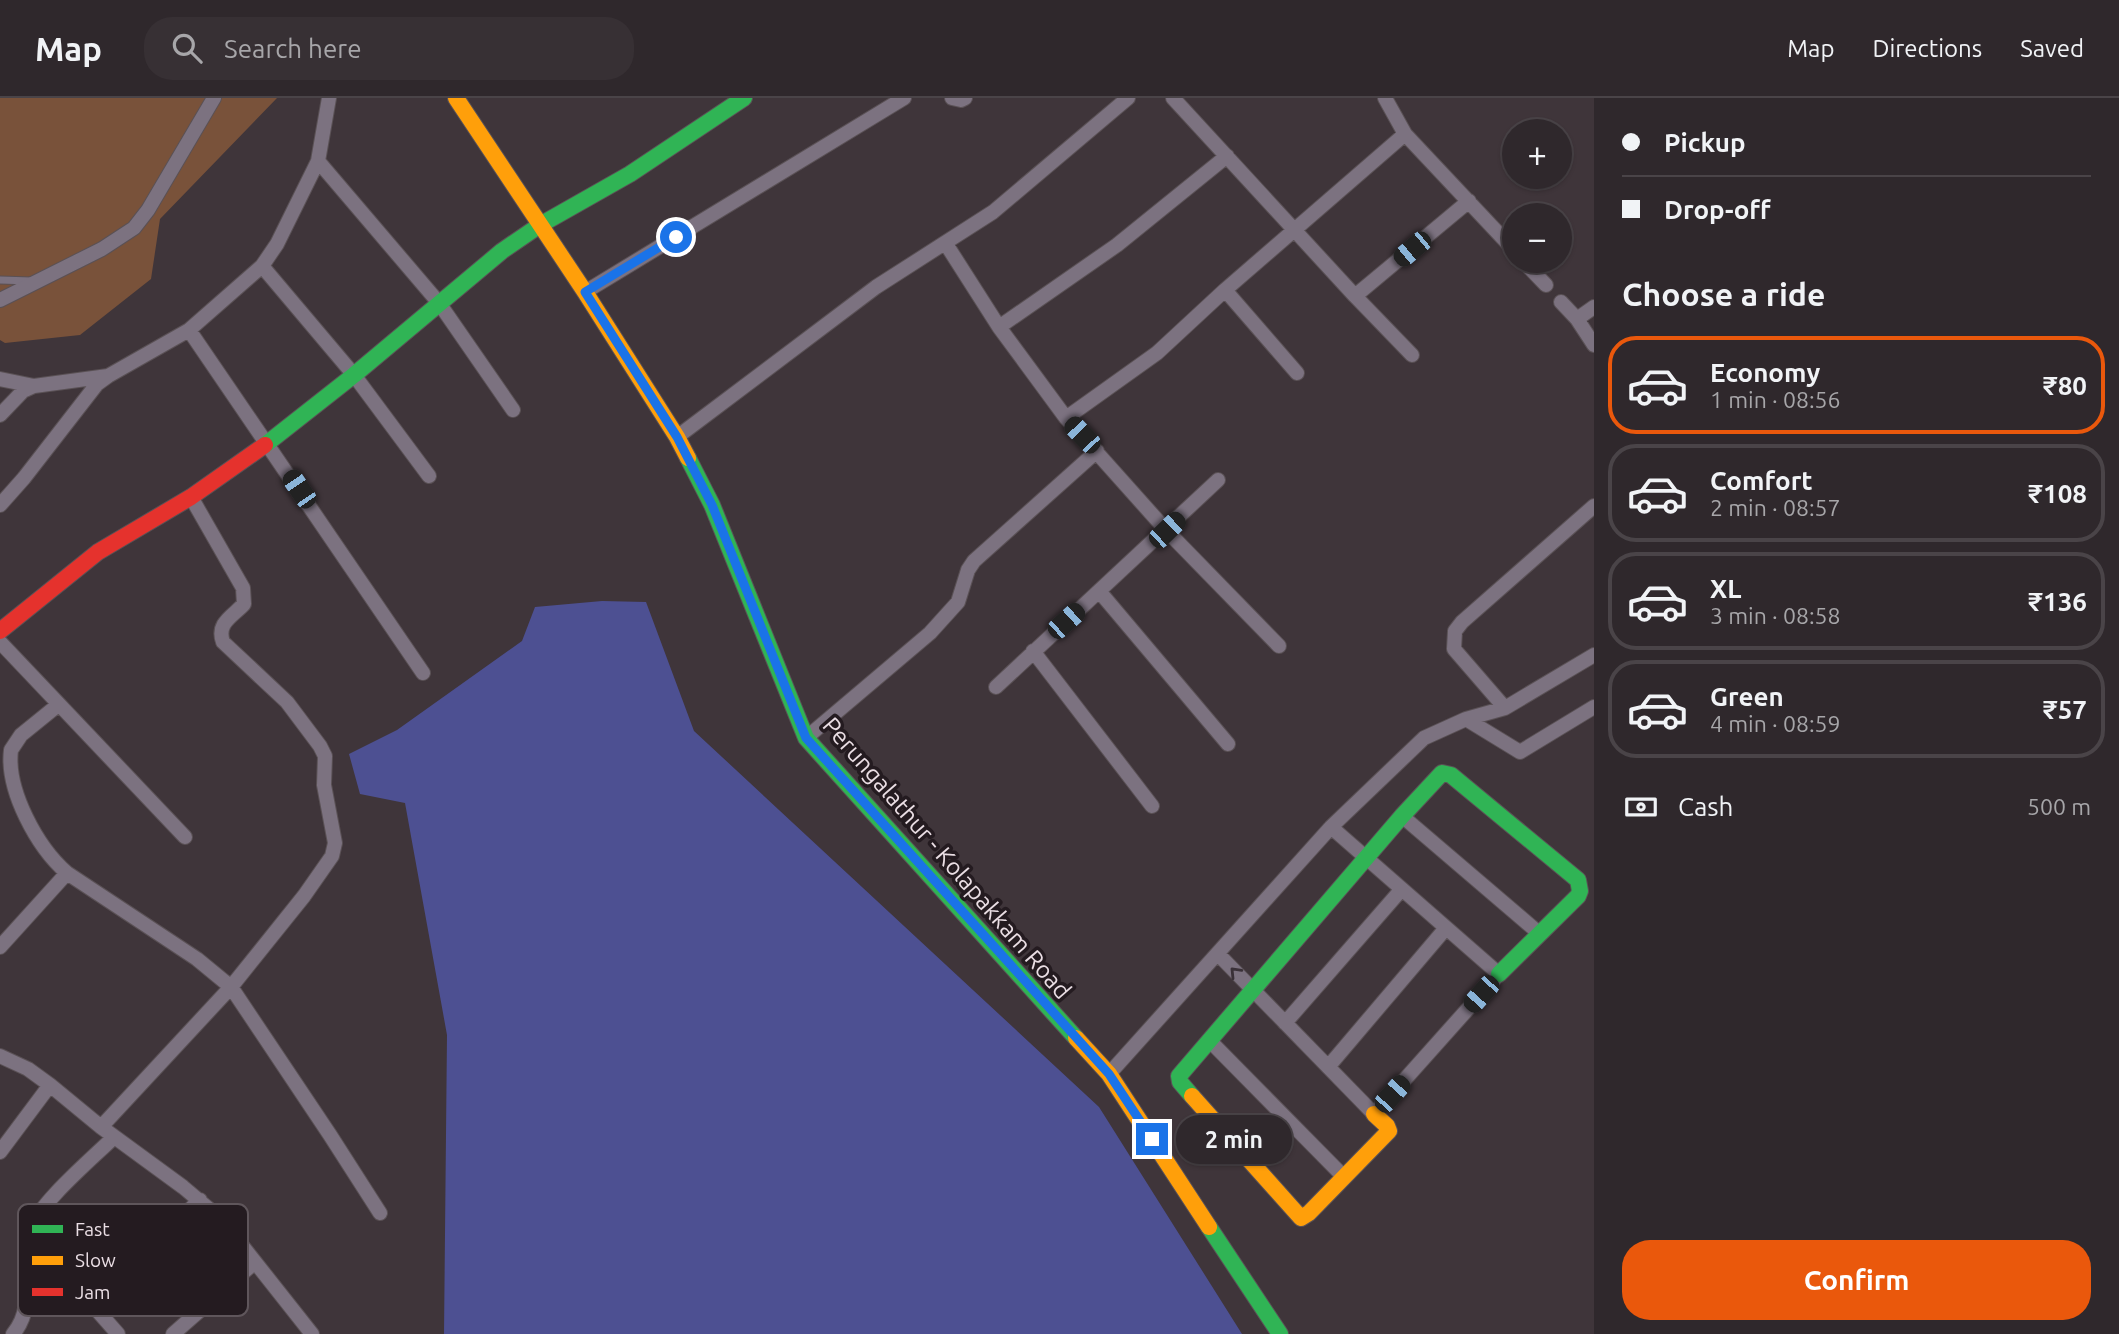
<!DOCTYPE html>
<meta charset="utf-8">
<style>
:root{--surface:#2f282c;--page:#373034;--text:#f1f3f6;--muted:#a7a6a9;--line:#4a4448;--accent:#ea580c}
body{margin:0;font-family:Ubuntu,sans-serif;background:var(--page);color:var(--text);height:100vh;display:flex;flex-direction:column;font-size:26px;white-space:nowrap}
*{box-sizing:border-box;margin:0}
p{font-size:23px;color:var(--muted)}
.icon{flex:none;width:38px;height:38px;fill:none;stroke:currentColor;stroke-width:2;stroke-linecap:round;stroke-linejoin:round}
.map{position:relative;flex:1;overflow:hidden}
.details{display:flex;flex-direction:column;background:var(--surface);width:525px}
.details>*{flex:none}
.guide{display:grid;align-content:center;height:154px;padding:0 28px;background:var(--surface)}
.fabs{position:absolute;left:1502px;top:21px;display:grid;gap:14px}
.fabs a{display:grid;place-items:center;width:70px;height:70px;border-radius:50%;background:var(--surface);box-shadow:0 2px 5px #0004,0 0 0 2px var(--line);font-size:35px}
.end{position:absolute;width:32px;height:32px;margin:-16px;border:9px solid #1a73e8;background:#fff;box-shadow:0 0 0 4px #fff}
.from{border-radius:50%}
.bubble{position:absolute;height:49px;border-radius:24px;background:var(--surface);box-shadow:0 2px 5px #0004,0 0 0 2px var(--line);font-size:23px;font-weight:700;line-height:49px;text-align:center}
.car{position:absolute;width:21px;height:42px;margin:-21px -10px;border-radius:9px;box-shadow:0 0 5px 2px #0007;background:linear-gradient(#222 24%,#8ab4d8 0 40%,#222 0 76%,#8ab4d8 0 86%,#222 0)}
.guide b{display:flex;align-items:center;gap:24px;height:66px;font-size:26px}
.guide b+b{border-top:2px solid var(--line)}
.guide i{width:18px;height:18px;background:var(--text)}
ul{padding:0;list-style:none}
li{display:flex;align-items:center;gap:21px;height:98px;margin:0 14px 10px;padding:0 14px;border:4px solid var(--line);border-radius:28px}
li div{flex:1}
li b{display:block;font-size:26px}
li em{font-style:normal;font-weight:700}
li.on{border-color:var(--accent)}
li>.icon{width:63px;height:63px;stroke-width:1.5}
h2{padding:0 28px;font-size:32px;line-height:84px}
.pay{display:flex;align-items:center;gap:18px;height:77px;padding:0 28px;font-size:26px}
.pay p{margin-inline-start:auto}
.primary-button{display:flex;gap:14px;margin-top:auto;padding:14px 28px}
.primary-button a{flex:1;height:80px;border-radius:28px;background:var(--accent);color:#fff;font-size:28px;font-weight:700;line-height:80px;text-align:center}
header{display:flex;align-items:center;gap:42px;box-sizing:border-box;height:98px;padding:0 35px;background:var(--surface);border-bottom:2px solid var(--line)}
header strong{font-size:33px}
nav{display:flex;gap:38px;margin-inline-start:auto;font-size:24px}
.search{width:490px;height:63px;background:var(--page);display:flex;align-items:center;gap:18px;box-sizing:border-box;padding:0 24px;border-radius:28px;color:var(--muted);font-size:26px}
main{display:flex;flex:1;min-height:0}
.map>svg:first-child{display:block}
</style>
<header>
<strong>Map</strong>
<div class="search"><svg class="icon" aria-label="search" viewBox="0 0 24 24"><circle cx="10" cy="10" r="6"/><path d="M15 15l6 6"/></svg>Search here</div>
<nav><a>Map</a><a>Directions</a><a>Saved</a></nav>
</header>
<main>
<div class="map">
<svg width="1594" height="1236" viewBox="0 0 1594 1236">
<rect width="100%" height="100%" fill="#3f353a"/>
<path fill="#79523a" d="M0,0H277L160,121L151,181L80,237L5,245L0,242Z"/>
<path fill="#4d5092" d="M602,503L646,504L694,633L1099,1009L1242,1236H444L447,937L405,705L360,696L349,656L397,632L522,543L535,509Z"/>
<g fill="none" stroke-linecap="round" stroke-linejoin="round">
<g stroke="#5a5155" stroke-width="9">
<path id="lane" d="M0,182L31,183"/>
</g>
<g stroke="#5a5155" stroke-width="16">
<path id="street" d="M952,0L961,2L965,0
M1173,0L1355,198L1412,257
M1405,36L1514,152
M318,63L439,205L513,312
M946,146L999,229L1066,320L1166,432L1279,548
M1523,163L1546,187
M262,168L354,277L429,378
M1225,192L1297,275
M585,194L904,0
M1355,198L1469,103
M0,202L102,151L134,130L148,112L214,0
M1561,204L1577,221
M1594,209L1577,221L1594,247
M999,229L1117,147L1227,58
M189,232L423,575
M0,281L34,288
M0,317L23,293L34,288L108,278
M1066,320L1157,255L1225,192L1405,36L1385,0
M677,339L876,189L993,114L1128,0
M0,407L24,380L97,286L108,278L189,232L262,168L277,146L318,63L329,0
M1099,493L1228,646
M0,544L185,739
M1033,553L1152,708
M996,589L1218,382
M58,607L21,637L11,652C6,692 37,749 67,775L197,861L231,889L330,1037L380,1115
M1505,610L1454,551L1455,533L1462,524L1594,408
M1466,621L1520,654L1594,609
M806,640L930,535L958,504L968,472L974,463L1097,353
M1402,718L1540,836
M0,849L67,775
M1218,856L1374,1016L1499,876L1331,729
M1285,925L1401,792
M1209,942L1343,1078
M0,958L28,971L50,987L101,1029L183,1089L221,1121L312,1236
M1328,969L1446,830
M1109,976L1331,729L1424,640L1466,621L1505,610L1594,557
M101,1029L231,889L304,798L332,758L335,745L324,687L325,658L320,648L287,604L223,544C216,525 233,518 244,506L243,490L191,399
M0,1054L50,987
M13,1236C38,1207 20,1164 31,1131C38,1106 94,1059 114,1039
M118,1236L88,1202L87,1197L173,1127L200,1102
M173,1236L255,1164"/>
</g>
<g stroke="#5a5155" stroke-width="18">
<path id="fast" d="M265,347L354,277L502,153L540,127L630,76L744,0
M688,360L712,407L806,640L1076,940
M1192,998L1180,984L1179,978L1402,718L1442,675L1451,677L1578,782L1580,793L1578,798L1499,876
M1209,1129L1280,1236"/>
</g>
<g stroke="#5a5155" stroke-width="18">
<path id="slow" d="M456,0L585,194L677,339L688,360
M1076,940L1109,976L1209,1129
M1192,998L1301,1120L1309,1115L1389,1033L1387,1028L1374,1016"/>
</g>
<g stroke="#5a5155" stroke-width="18">
<path id="jam" d="M0,533L98,454L191,399L265,347"/>
</g>
<use href="#lane" stroke="#7c7280" stroke-width="7"/>
<use href="#street" stroke="#7c7280" stroke-width="14"/>
<use href="#fast" stroke="#30b455" stroke-width="16"/>
<use href="#slow" stroke="#ff9f0a" stroke-width="16"/>
<use href="#jam" stroke="#e5322d" stroke-width="16"/>
</g>
<defs><path id="oneway-chevron" d="M-2-3.5L2.5 0L-2 3.5" fill="none" stroke-width="1.6" stroke-linecap="round" stroke-linejoin="round" transform="scale(1.75)"/></defs>
<use stroke="#3a3138" href="#oneway-chevron" transform="translate(1235 874) rotate(-134)"/>
<g fill="none" stroke-linecap="round" stroke-linejoin="round">
<path stroke="#1a73e8" stroke-width="9" d="M676,139L585,194L677,339L712,407L806,640L1109,976L1152,1041"/>
</g>
<g text-anchor="middle" dominant-baseline="central" stroke-width="7" stroke-linejoin="round" paint-order="stroke">
<g font-size="24" fill="#eadee4" stroke="#241b20">
<text transform="translate(947 760) rotate(49)">Perungalathur - Kolapakkam Road</text>
</g>
</g>
<rect x="18" y="1106" width="230" height="112" rx="10" fill="#241b20" stroke="#5f565b" stroke-width="2"/>
<rect x="32" y="1127" width="31" height="8" fill="#30b455"/>
<rect x="32" y="1158" width="31" height="9" fill="#ff9f0a"/>
<rect x="32" y="1190" width="31" height="8" fill="#e5322d"/>
<g font-size="19" fill="#eadee4">
<text x="75" y="1138">Fast</text>
<text x="75" y="1169">Slow</text>
<text x="75" y="1201">Jam</text>
</g>
</svg>
<div class="fabs">
<a>+</a>
<a>−</a>
</div>
<i class="end from" style="left:676px;top:139px"></i>
<i class="end" style="left:1152px;top:1041px"></i>
<div class="bubble" style="left:1176px;top:1017px;width:116px">2 min</div>
<i class="car" style="left:1412px;top:151px;rotate:230deg"></i>
<i class="car" style="left:1082px;top:337px;rotate:316deg"></i>
<i class="car" style="left:299px;top:391px;rotate:326deg"></i>
<i class="car" style="left:1167px;top:432px;rotate:46deg"></i>
<i class="car" style="left:1066px;top:523px;rotate:48deg"></i>
<i class="car" style="left:1481px;top:896px;rotate:222deg"></i>
<i class="car" style="left:1392px;top:996px;rotate:42deg"></i>
</div>
<section class="details">
<div class="guide">
<b><i class="from"></i>Pickup</b>
<b><i></i>Drop-off</b>
</div>
<h2>Choose a ride</h2>
<ul>
<li class="on"><svg class="icon" aria-label="car" viewBox="0 0 24 24"><path d="M5 17H2v-5l4-1 3-4h7l3 4 3 1v5h-3M9 17h6M6 11h13"/><circle cx="7" cy="17" r="2"/><circle cx="17" cy="17" r="2"/></svg><div><b>Economy</b><p>1 min · 08:56</p></div><em>₹80</em></li>
<li><svg class="icon" aria-label="car" viewBox="0 0 24 24"><path d="M5 17H2v-5l4-1 3-4h7l3 4 3 1v5h-3M9 17h6M6 11h13"/><circle cx="7" cy="17" r="2"/><circle cx="17" cy="17" r="2"/></svg><div><b>Comfort</b><p>2 min · 08:57</p></div><em>₹108</em></li>
<li><svg class="icon" aria-label="car" viewBox="0 0 24 24"><path d="M5 17H2v-5l4-1 3-4h7l3 4 3 1v5h-3M9 17h6M6 11h13"/><circle cx="7" cy="17" r="2"/><circle cx="17" cy="17" r="2"/></svg><div><b>XL</b><p>3 min · 08:58</p></div><em>₹136</em></li>
<li><svg class="icon" aria-label="car" viewBox="0 0 24 24"><path d="M5 17H2v-5l4-1 3-4h7l3 4 3 1v5h-3M9 17h6M6 11h13"/><circle cx="7" cy="17" r="2"/><circle cx="17" cy="17" r="2"/></svg><div><b>Green</b><p>4 min · 08:59</p></div><em>₹57</em></li>
</ul>
<div class="pay"><svg class="icon" aria-label="cash" viewBox="0 0 24 24"><path d="M3 7h18v10H3z"/><circle cx="12" cy="12" r="2"/></svg>Cash<p>500 m</p></div>
<div class="primary-button"><a>Confirm</a></div>
</section>
</main>
